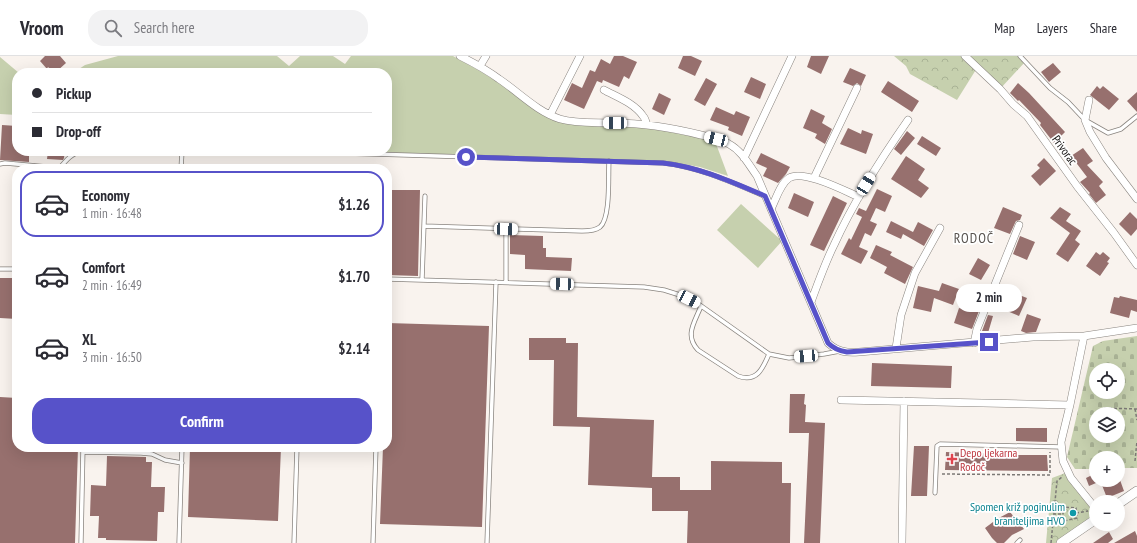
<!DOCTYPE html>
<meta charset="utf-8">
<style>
:root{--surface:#fff;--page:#f2f2f3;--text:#2b2b33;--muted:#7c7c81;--line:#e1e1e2;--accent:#5752c9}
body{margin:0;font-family:"PT Sans Narrow",sans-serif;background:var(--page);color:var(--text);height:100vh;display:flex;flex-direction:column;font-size:15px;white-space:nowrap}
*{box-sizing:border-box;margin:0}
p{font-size:13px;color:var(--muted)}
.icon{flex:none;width:22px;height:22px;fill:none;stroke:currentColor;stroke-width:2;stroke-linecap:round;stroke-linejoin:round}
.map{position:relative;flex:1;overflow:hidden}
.panel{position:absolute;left:12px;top:108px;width:380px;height:288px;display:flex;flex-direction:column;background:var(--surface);border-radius:16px;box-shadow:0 4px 16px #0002}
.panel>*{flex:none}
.top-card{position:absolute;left:12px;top:12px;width:380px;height:88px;border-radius:16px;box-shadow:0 4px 16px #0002;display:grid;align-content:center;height:88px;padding:0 20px;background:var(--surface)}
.controls{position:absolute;left:1089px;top:307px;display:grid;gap:8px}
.controls a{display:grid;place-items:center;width:36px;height:36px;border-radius:50%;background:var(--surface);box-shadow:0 4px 16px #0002;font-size:20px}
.end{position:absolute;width:18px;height:18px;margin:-9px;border:5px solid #5752c9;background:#fff;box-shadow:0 0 0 2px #fff}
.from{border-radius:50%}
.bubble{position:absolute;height:28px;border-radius:14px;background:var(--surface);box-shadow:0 4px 16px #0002;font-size:13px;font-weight:800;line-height:28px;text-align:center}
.car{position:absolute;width:12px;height:24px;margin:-12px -6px;border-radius:5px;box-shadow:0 0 3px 1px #0007;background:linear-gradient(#fff 24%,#345 0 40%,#fff 0 76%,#345 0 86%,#fff 0)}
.top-card b{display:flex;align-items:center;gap:14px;height:38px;font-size:15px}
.top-card b+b{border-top:1px solid var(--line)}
.top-card i{width:10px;height:10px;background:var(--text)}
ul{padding:7px 0 0;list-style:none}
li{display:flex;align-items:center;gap:12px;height:66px;margin:0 8px 6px;padding:0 12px;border:2px solid transparent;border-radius:16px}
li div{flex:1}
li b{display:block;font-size:15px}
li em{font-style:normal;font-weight:800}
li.active{border-color:var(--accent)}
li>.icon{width:36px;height:36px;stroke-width:1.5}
.primary-button{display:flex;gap:8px;margin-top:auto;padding:8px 20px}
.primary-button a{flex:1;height:46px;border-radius:16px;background:var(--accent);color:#fff;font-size:16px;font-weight:800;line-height:46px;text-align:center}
header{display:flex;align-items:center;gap:24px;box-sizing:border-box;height:56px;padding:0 20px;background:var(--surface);border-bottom:1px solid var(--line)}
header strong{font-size:19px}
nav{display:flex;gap:22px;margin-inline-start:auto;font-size:14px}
.search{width:280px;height:36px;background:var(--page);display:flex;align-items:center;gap:10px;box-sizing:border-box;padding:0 14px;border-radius:16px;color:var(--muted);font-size:15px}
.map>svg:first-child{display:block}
</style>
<header>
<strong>Vroom</strong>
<div class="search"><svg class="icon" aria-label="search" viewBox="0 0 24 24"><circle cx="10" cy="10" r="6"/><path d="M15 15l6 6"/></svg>Search here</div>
<nav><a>Map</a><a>Layers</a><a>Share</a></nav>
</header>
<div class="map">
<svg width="1137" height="487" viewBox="0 0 1137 487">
<defs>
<pattern id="forest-crowns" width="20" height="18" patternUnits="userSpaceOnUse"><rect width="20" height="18" fill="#c6d0ae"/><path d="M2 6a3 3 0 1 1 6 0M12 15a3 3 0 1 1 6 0" fill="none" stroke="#a9b295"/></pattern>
<pattern id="cemetery-stones" width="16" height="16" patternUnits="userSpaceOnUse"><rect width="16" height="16" fill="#c6d0ae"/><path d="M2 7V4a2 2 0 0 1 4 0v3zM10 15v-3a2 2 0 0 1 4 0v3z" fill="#a9b295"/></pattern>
</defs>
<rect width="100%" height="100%" fill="#f9f3ee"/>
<path fill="#c6d0ae" d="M118,0H277L289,10L300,0H333L345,8L351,0H453L480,15L510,34L572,67L645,71L715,85L728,120L700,111L672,106L347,95H387V17H73L85,9Z
M0,1L19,17H17V59L0,58Z
M741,148L782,185L758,212L717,174Z"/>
<path fill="url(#forest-crowns)" d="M894,0H1020L1025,6L1000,33L977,12L957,44L910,18L906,10Z
M1068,416L1096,453V463L1061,487H1046L1052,422Z"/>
<path fill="url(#cemetery-stones)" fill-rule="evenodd" d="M1137,280V412H1118V402H1096V413H1075L1067,401L1093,290L1103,285ZM1096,314H1118V336H1096ZM1096,358H1118V380H1096Z"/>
<path fill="#97706e" d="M45,0H60L66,7L56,16L52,12L50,13L48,11L47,13L40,5Z
M614,0H623L637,6L629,23L624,20L619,31L603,24L602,27L597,25L584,53L564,44L572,27L582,32L590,14L595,16L601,3L610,8Z
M683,0H691L702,5L695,20L678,12Z
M811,0H829L821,18L807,11Z
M1053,7L1061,16L1049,26L1041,16Z
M850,12L866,19L861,30L857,27L853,30L843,26Z
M751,21L766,28L760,43L744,36Z
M706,22L717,28L705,50L694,44Z
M888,25L919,45L912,56L881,36Z
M1018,27L1029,37L1065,76L1054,87L1040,69L1041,67L1019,44L1018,45L1010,37Z
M1097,30L1100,33L1103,30L1119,43L1109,54L1090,39Z
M1137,36V56L1127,45Z
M659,37L671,43L664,59L652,53Z
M716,51L734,59L736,55L750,61L742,80L728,74L729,71L710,64Z
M811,53L825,60L822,67L832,73L825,88L815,82L817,78L803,72Z
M2,69L17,70V95H29V106L0,104Z
M848,72L861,78L862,74L873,78L866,98L840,88Z
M907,75L915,82L901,99L894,93Z
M922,80L941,92L936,100L917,88Z
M1083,92L1093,105L1087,109L1103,126L1099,130L1106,139L1096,147L1089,138L1090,137L1080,126L1087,121L1071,100Z
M48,95H65L64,102L63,104L47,103Z
M761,97L790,111L786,118L778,127L763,120L767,112L756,107Z
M906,100L925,113L918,124L929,132L921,142L891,123Z
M1044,102L1056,115L1040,130L1031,120L1040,112L1037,109Z
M877,133L892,140L885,156L876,152L870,165L877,168L871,180L865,177L859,191L868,195L861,208L841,198L849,182L851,184L862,161L856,158L859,152L866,155Z
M387,134H420L418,220L387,219Z
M794,137L814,146L808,161L788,152Z
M833,140L847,147L824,195L810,189Z
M1003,151L1022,159L1020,164L1016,165L1015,167L1010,178L994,172Z
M1060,151L1071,158L1066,165L1081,175L1075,184L1080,188L1068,206L1056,198L1070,177L1050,162Z
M1130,156L1137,163V173L1131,180L1119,168Z
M891,165L913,176L918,166L933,174L924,190L903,178L901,183L886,176Z
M510,179L543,180V192H546V201L572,202L571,215L525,213V199L510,198Z
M1020,180L1035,186L1027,204L1013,198Z
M876,189L892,196L890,199L913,211L905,228L884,217L887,211L870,202Z
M1096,196L1100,199L1103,196L1110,202L1107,206L1109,207L1100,220L1086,210Z
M978,202L990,209L981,224L969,218Z
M0,222H17V263L0,262Z
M942,227L959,233L953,249L934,242L931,256L913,252L918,230L939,235Z
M1014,237L1027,242L1019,260L1007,255Z
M1120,240L1137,244V256L1131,254L1129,262L1110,257L1114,241L1119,242Z
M968,251L979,255L972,273L954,267L959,252L967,254Z
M1027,258L1041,263L1036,276L1026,277L1021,275Z
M988,259L993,260L988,277L982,275Z
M387,267L489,270L482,471L380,468L383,391H387Z
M529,282H566V287H578L577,361L654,364L652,421H680V434H711V405L782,406V427H791L790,487H687L688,455H652V432L588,429L590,371L553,370L554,304H529Z
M872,307L952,310L951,332L871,330Z
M790,338H805L804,348L806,349L805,366L825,367L820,487H804L809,377H789Z
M0,341L17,342V391H78L75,487H0Z
M1016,372H1047V386L1016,385Z
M914,390H929L927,440H911Z
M107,391H146V394L107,393Z
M190,391H281L278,465L188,461Z
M946,396L1003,398L1002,399H1047L1048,415L945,414Z
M107,400L146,401V406H152L151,431H165L164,456H158L157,485L106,484V482H98L99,460H90L91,429L106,430Z
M1096,417V427L1089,430L1086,422Z
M1100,424H1120L1124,435L1107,442Z
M1010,456L1024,473L1012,479L1004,487H997L992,482L985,472L997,463Z
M1135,475L1137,480V487H1114Z
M1109,476L1113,483L1108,487H1093Z"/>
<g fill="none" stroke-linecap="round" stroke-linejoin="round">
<g stroke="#89847f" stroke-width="5">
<path id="service" d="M1020,0L1050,32L1068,46L1085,64L1108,77L1121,73L1137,60
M275,95L663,107C699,111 731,126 764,140
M0,108L5,107L59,112
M59,113C66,104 72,97 83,95
M181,113L182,95
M424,170L582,175C588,175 596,174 600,171C611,162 608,119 609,105
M0,213H17
M387,223L644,231L664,234L680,239L697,247L769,298L789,302L824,298L840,295
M422,224L425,140
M506,226V173
M701,250C695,266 684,279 698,294L738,320C757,327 763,312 769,298
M83,396L141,397L152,398L165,404L182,407
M935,437L937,390L940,388L1062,391
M81,487L83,391
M179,487L182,391
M294,487L297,391
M373,487L376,391
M487,487L496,226
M1017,487L1020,484"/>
</g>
<g stroke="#89847f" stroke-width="8">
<path id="minor" d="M460,0C474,7 487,14 499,23C520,37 536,55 560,63C577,68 596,66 614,67C643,67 673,72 701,79C710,81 721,83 729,88C742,95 749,109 757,120L828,287C838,296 847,297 859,296L1033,281L1084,280L1137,272
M965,0L1000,33L1013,48L1027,60L1077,130L1114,177L1137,209
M480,10L486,0
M604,34C617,41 634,47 643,60C645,62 646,66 647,69
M1089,44L1085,64L1090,76L1106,102L1137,143
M550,59L580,0
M744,102L792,0
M814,122L857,32
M771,153C776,143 780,128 789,122C803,113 845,135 859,141
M811,246C818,227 825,207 834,189C854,145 880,104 908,64
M1084,280L1070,349L1061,386L1063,405L1071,422L1096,453
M974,287L977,273L1019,169
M896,292L901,259L915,217L940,172
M841,344L1070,349
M902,487L904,345"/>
</g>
<g stroke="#89847f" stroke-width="10">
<path id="tertiary" d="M1118,448L1137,435
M1061,487L1096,463"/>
</g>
<path stroke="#7c7976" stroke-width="1.5" stroke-dasharray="3 2" stroke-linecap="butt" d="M1104,352L1137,353
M1135,353L1137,364
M1135,405L1137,385
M942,418L1050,419V396
M1076,457L1088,455
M1053,458H1063V451L1076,452L1077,462L1064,465L1063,458
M1051,487L1057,425L1062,421"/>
<use href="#service" stroke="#fff" stroke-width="3.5"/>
<use href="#minor" stroke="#fff" stroke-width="7"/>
<use href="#tertiary" stroke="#fff" stroke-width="9"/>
</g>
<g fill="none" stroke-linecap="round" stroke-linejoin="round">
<path stroke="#5752c9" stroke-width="5" d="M466,101L663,107C699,111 732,126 765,140L828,287C834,293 839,295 847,296L989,286"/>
</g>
<path fill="#e0444e" stroke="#fff" stroke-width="1.5" d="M950 397h4v4h4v4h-4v4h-4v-4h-4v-4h4z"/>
<circle fill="#0f9aa8" stroke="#fff" stroke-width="1.5" cx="1073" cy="457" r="4"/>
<g text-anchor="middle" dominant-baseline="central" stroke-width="3.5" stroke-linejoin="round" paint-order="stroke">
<g font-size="12" fill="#141211" stroke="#fff">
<text transform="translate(1065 94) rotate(54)">Privorac</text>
</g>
<g font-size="12" fill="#be3a42" stroke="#fff" text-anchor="start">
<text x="960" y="396">Depo ljekarna<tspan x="960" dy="14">Rodoč</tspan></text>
</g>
<g font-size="12" fill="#0d838f" stroke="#fff" text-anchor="end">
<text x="1065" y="450">Spomen križ poginulim<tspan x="1065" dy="14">braniteljima HVO</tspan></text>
</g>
<g font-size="14" letter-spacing="1" fill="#58534f" stroke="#fff">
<text x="974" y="182">RODOČ</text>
</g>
</g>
</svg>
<div class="controls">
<a><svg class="icon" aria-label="locate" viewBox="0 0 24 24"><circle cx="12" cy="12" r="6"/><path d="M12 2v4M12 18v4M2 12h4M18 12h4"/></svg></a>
<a><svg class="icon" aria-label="layers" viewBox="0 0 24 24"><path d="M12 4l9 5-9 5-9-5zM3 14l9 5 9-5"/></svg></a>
<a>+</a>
<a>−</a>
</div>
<i class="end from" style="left:466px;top:101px"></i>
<i class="end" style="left:989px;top:286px"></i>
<div class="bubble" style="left:956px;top:228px;width:66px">2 min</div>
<i class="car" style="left:615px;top:67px;rotate:270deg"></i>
<i class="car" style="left:716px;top:83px;rotate:284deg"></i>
<i class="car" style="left:866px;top:128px;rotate:31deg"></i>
<i class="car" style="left:506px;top:173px;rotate:92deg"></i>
<i class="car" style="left:562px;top:228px;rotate:272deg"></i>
<i class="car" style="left:689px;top:243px;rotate:116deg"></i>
<i class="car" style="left:806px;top:300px;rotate:266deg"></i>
<div class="top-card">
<b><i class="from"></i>Pickup</b>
<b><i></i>Drop-off</b>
</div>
<section class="panel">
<ul>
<li class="active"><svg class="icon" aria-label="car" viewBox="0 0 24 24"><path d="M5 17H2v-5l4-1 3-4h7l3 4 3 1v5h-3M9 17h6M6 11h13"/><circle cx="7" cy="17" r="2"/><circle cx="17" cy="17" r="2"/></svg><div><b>Economy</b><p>1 min · 16:48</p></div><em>$1.26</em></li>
<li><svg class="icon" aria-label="car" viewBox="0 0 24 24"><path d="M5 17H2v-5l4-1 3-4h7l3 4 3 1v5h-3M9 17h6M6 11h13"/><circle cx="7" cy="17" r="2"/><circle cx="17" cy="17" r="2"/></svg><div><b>Comfort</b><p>2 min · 16:49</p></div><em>$1.70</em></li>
<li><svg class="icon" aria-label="car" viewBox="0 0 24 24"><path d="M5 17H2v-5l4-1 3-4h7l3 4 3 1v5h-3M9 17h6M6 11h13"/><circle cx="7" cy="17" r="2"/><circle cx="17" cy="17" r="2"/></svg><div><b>XL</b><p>3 min · 16:50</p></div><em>$2.14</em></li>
</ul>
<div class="primary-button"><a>Confirm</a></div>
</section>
</div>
